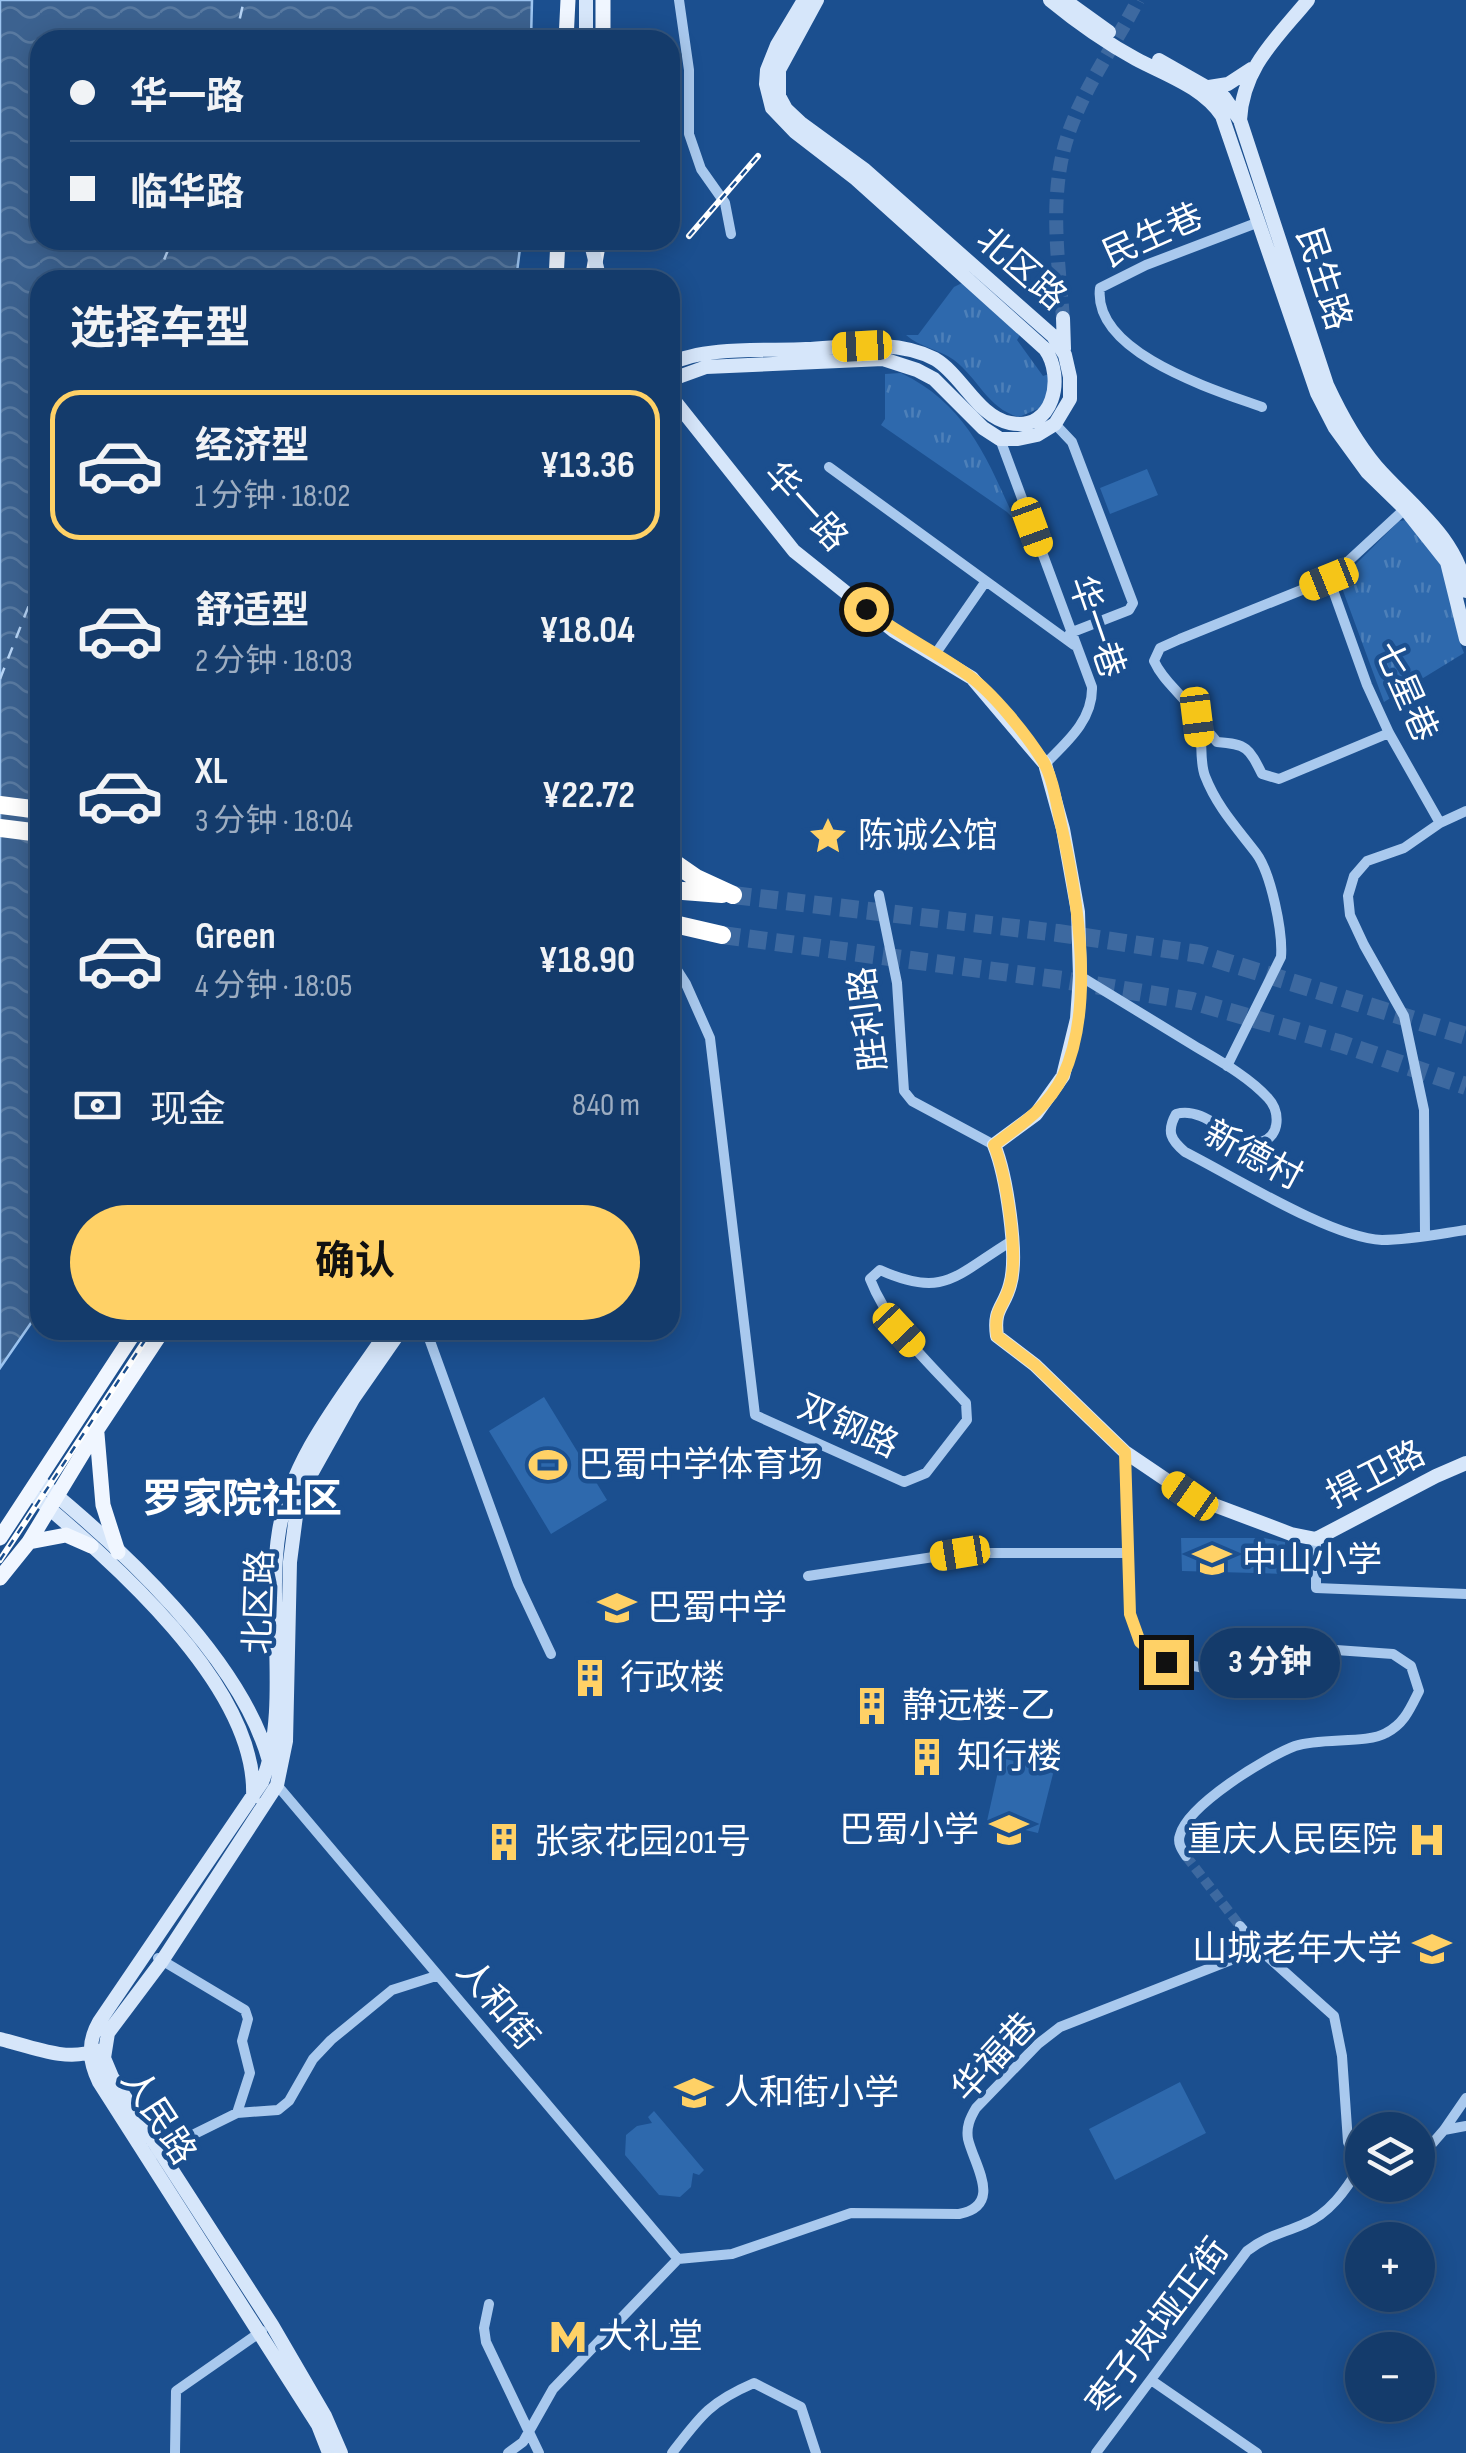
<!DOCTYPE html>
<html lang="zh">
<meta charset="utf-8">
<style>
:root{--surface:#143b6b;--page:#214673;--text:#f1f3f6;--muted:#9dadc1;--line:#33557e;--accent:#ffd166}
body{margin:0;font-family:"Sofia Sans Condensed","Noto Sans SC",sans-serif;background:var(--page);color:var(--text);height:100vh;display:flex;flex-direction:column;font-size:38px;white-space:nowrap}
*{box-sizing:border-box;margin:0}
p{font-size:32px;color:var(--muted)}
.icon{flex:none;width:55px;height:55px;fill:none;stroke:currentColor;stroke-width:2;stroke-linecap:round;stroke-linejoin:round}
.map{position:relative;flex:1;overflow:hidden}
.drawer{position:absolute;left:30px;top:270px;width:650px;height:1070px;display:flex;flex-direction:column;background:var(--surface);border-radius:30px;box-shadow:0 5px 25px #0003,0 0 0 2px var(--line)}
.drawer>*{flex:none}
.banner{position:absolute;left:30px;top:30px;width:650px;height:220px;border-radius:30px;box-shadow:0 5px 25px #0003,0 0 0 2px var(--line);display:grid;align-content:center;height:220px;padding:0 40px;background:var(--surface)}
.tools{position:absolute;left:1345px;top:2112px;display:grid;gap:20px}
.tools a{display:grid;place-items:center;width:90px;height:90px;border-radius:50%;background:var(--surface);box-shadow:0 5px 25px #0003,0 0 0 2px var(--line);font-size:50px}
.end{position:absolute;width:45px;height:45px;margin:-22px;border:12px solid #ffd166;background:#111;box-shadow:0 0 0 5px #111}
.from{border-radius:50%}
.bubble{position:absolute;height:70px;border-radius:35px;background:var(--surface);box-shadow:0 5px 25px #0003,0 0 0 2px var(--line);font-size:32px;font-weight:700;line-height:70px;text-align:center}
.car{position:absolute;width:30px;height:60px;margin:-30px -15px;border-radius:12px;box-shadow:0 0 8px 2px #0007;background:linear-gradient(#f5c518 24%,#345 0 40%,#f5c518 0 76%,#345 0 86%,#f5c518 0)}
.banner b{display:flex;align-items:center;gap:35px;height:95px;font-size:38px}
.banner b+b{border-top:2px solid var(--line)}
.banner i{width:25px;height:25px;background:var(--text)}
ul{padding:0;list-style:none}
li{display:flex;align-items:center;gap:30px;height:150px;margin:0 20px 15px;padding:0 20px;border:5px solid transparent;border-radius:30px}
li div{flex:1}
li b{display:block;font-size:38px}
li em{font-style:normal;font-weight:700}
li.on{border-color:var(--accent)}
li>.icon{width:90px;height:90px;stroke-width:1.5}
h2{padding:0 40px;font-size:45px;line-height:120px}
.pay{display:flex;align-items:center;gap:25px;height:110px;padding:0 40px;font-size:38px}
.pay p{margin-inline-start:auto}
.action{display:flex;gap:20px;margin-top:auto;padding:20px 40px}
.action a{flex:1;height:115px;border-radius:60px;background:var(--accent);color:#111;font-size:40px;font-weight:700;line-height:115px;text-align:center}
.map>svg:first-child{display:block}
</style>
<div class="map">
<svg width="1466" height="2453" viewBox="0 0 1466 2453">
<defs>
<pattern id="grass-tufts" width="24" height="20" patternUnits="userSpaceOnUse" patternTransform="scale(2.5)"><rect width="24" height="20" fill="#2e69ad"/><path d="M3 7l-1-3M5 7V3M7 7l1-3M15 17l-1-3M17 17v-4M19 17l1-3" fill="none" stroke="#4d80b9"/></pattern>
<pattern id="water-waves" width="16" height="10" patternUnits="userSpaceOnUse" patternTransform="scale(2.5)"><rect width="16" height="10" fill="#3c6290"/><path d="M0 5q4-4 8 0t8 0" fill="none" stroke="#597aa1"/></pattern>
</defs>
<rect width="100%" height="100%" fill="#1b4f8f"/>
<path fill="url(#grass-tufts)" d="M962,283L1020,335L1017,340L1043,376L1049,374V390L1040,408L1019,417C988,409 978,378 954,360C939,349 919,347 906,335H918L954,287Z
M901,373C966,404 987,458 1015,520L1007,512L881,425L885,419V374Z
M1407,520C1418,534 1436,549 1443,565C1455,593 1452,625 1464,653L1384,702L1342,588L1347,573L1399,521Z"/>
<path fill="#2e69ad" d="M1147,469L1158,495L1110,514L1100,488Z
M544,1397L607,1500L551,1534L489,1431Z
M1181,1538H1264L1285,1542L1287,1574L1182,1571Z
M1001,1758L1054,1770L1038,1833L987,1821Z
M1180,2082L1206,2133L1115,2180L1089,2129Z
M654,2111L704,2170L699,2175L693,2173L691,2187L680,2197L659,2195L625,2155L626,2135L637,2126L652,2123L648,2117Z"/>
<path fill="url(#water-waves)" stroke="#9cc4f0" stroke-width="2.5" d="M0,0H532L531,40H40V240H521L516,280H40V1310L0,1368Z"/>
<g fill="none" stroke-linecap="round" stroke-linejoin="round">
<path stroke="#b5d3f5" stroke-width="2.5" stroke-dasharray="12 10" stroke-linecap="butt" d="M235,40L244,0
M156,280L172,240
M0,679L40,577"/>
<path stroke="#3d69a0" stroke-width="10" stroke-dasharray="10 5" stroke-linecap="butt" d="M1186,1856L1240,1926"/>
<path stroke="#3d69a0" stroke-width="14" stroke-dasharray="14 7" stroke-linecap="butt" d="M1063,318C1058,257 1048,192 1069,132C1085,86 1116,43 1138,0"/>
<path stroke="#3d69a0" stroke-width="18" stroke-dasharray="18 9" stroke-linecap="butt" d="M733,895L1058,933L1200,954L1466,1036
M722,935L1063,980L1192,1001L1342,1044L1466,1086"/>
<path stroke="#a9c9ee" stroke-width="10" d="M679,0L689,70V134L701,169L725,203L731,234
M1259,222L1146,265L1100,288C1092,353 1215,390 1262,407
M1055,424L1072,442L1133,603L1129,610L1070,633
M1000,439L1092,687C1093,720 1067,742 1045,764
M829,467L1074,645
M1329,579L1367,685L1389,733L1440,823
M936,653L986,581
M1197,718L1217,742C1247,744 1249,748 1262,774L1279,779L1389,733
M879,895L897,983L904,1091L912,1101L994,1145
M670,959L686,984L710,1038L755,1415L904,1482L926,1473L967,1420L966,1403C931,1365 889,1328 870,1279L880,1270C944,1299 956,1275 1010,1242
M1080,976C1118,999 1155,1022 1193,1045C1218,1060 1248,1076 1268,1098C1280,1111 1281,1136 1261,1142C1234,1149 1209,1105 1176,1114C1166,1132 1171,1140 1185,1152C1233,1176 1331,1238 1382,1240C1409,1240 1439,1234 1466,1230
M1227,1066L1281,957C1283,932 1271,873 1256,853C1237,828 1217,807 1205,776C1198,758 1205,733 1196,716C1185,696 1164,683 1154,661L1160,648L1180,639L1329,579L1408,506
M1425,1235L1424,1110L1404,1016L1364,945L1350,915L1348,896L1354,876L1367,861L1404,848L1440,823L1466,811
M426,1330L518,1584L551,1654
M1125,1452L1130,1614L1140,1642L1166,1661L1216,1670L1284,1654L1336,1650L1393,1654L1411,1666L1419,1691C1410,1709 1404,1724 1386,1733C1367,1744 1321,1737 1295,1746C1266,1757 1188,1805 1180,1835C1177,1843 1182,1850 1186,1856
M1316,1539V1588L1466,1594
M808,1576L960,1553H1128
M277,1785L678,2259
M1240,1926L1259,1949L1334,2016L1342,2056L1348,2142L1359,2168
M158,1958L245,2010L248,2019L242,2041L250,2073L237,2113
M1444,2130L1466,2126
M154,2154L237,2113L278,2110L289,2101L313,2059L331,2040L392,1990L436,1976
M1418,2160L1444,2130L1466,2098
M678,2259L732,2254L851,2213L959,2214C1004,2205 974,2165 968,2139C966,2127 970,2118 976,2108L1038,2044L1060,2027L1259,1949
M489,2304L484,2328L486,2342L539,2453
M1151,2380L1257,2453
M175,2453L176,2391L262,2331
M508,2453L523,2442L553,2389L678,2259
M672,2453C701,2415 710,2402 754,2383L801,2407L816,2453
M1096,2453L1247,2251C1268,2235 1281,2234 1304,2224C1329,2214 1346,2190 1359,2168"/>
<path stroke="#d6e6fa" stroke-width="14" d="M586,0V40
M1050,0C1078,23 1105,42 1136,59C1166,75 1203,87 1222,116L1317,393L1335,428L1367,472L1405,509L1447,562L1466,639
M1308,0C1276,39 1243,67 1240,120L1327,385C1340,413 1355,441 1376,466C1409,504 1458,537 1466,591
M1066,1L1109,32
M1159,60L1224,97L1240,120
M1209,87L1228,84L1251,69
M1063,318L1064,349
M670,364C704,346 768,351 806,349C831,348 858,344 883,346C900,347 920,351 935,359C962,375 978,417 1010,423C1054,432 1065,377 1045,349L856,179L795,132L772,108L766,84L767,70L777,45L804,0
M670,380L706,367L883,359L917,370L934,379L983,428L1000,439H1018L1037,435L1055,424L1070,399V377L1065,355L1053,336L865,170L802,124L786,109L779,96V70L817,0
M670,395L794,551L894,631L972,678L1045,764L1063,829L1078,912L1080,976L1077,1019L1063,1076L1036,1114L994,1145C1006,1174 1019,1255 1010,1285C1004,1308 993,1308 997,1336L1035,1365L1125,1452L1190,1496L1291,1534L1316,1539L1436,1476L1466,1463
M39,1481C120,1547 241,1658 269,1761
M30,1492C109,1559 258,1685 253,1797
M0,2039C29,2046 68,2063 96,2050
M329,2453L318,2425L99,2082C89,2061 87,2043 99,2022L262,1782C291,1711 266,1608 279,1531C291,1456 347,1392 388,1330
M341,2453L325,2416L272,2325L112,2077L104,2058L108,2033L162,1961L277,1785L286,1741L290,1562L297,1508L306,1483L353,1399L401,1330"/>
<path stroke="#f0f6ff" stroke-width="15" d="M603,0V40
M566,40L568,0
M556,280L558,240
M592,280L599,240
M97,1434L103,1505L118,1552
M0,1538L136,1330
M29,1542L66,1535L91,1546
M0,1578L29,1542L98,1428L163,1330"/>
<path stroke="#fff" stroke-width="18" d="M0,805L40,810
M0,828L40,833
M670,860L696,878L733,895
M670,890L722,894
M670,923L722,935"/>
<g stroke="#fff" stroke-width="6">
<path id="rail" d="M689,236L758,156
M638,280L641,277
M0,1560L152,1330"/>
</g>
<use href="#rail" stroke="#1b4f8f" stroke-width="2.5" stroke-dasharray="8" stroke-linecap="butt"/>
<path stroke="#d6e6fa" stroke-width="14" d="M590,240L600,280"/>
</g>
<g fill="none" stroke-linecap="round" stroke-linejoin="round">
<path stroke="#ffd166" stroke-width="12" d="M866,609C898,634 935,651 968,675C993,693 1027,735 1043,761C1053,778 1056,801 1060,820C1077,893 1096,1005 1063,1076C1048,1107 1021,1125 994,1145C1006,1174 1019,1255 1010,1285C1004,1308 993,1308 997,1336L1035,1365L1125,1452L1130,1614L1140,1642L1166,1662"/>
</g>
<defs>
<g id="sight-bare" transform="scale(3)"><path d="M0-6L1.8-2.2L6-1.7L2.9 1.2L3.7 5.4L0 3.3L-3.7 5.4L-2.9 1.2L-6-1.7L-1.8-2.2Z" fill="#ffd166" stroke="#1b4f8f" stroke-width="2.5" paint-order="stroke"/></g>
<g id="stadium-bare" transform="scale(3)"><path d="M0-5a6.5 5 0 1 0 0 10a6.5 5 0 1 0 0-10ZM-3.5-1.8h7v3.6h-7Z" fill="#ffd166" stroke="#1b4f8f" stroke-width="2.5" paint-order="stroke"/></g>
<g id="school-bare" transform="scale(3)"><path d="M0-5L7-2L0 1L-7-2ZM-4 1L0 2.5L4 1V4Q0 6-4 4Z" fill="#ffd166" stroke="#1b4f8f" stroke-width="2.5" paint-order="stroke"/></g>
<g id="building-bare" transform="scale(3)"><path d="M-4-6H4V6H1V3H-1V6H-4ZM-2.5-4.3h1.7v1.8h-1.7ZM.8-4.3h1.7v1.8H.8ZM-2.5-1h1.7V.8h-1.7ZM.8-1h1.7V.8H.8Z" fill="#ffd166" stroke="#1b4f8f" stroke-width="2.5" paint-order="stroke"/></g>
<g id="hospital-bare" transform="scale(3)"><path d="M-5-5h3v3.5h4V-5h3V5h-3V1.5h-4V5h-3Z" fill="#ffd166" stroke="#1b4f8f" stroke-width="2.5" paint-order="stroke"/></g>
<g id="university-bare" transform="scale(3)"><path d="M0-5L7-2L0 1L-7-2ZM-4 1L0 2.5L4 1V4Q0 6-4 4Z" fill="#ffd166" stroke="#1b4f8f" stroke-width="2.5" paint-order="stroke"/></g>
<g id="metro-bare" transform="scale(3)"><path d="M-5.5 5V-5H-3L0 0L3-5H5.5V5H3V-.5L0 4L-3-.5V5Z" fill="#ffd166" stroke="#1b4f8f" stroke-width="2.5" paint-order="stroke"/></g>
</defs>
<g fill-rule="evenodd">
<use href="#sight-bare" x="828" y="836"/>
<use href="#stadium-bare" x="548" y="1465"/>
<use href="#school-bare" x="1212" y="1560"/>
<use href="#school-bare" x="617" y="1608"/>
<use href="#building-bare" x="590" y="1678"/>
<use href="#building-bare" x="872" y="1706"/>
<use href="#building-bare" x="927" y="1757"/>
<use href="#school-bare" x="1009" y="1830"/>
<use href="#hospital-bare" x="1427" y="1840"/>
<use href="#building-bare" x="504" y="1842"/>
<use href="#university-bare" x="1432" y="1949"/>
<use href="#school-bare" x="694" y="2093"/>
<use href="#metro-bare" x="568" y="2337"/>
</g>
<g text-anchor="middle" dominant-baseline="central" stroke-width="9" stroke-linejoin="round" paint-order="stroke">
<g font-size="35" fill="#fff" stroke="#1b4f8f">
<text transform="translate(1153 236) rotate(-24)">民生巷</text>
<text transform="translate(1021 269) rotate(41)">北区路</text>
<text transform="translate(1323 279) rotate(72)">民生路</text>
<text transform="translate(805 507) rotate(48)">华一路</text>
<text transform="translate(1096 627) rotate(71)">华一巷</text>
<text transform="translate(1405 692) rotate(66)">七星巷</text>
<text transform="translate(869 1019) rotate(-97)">胜利路</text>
<text transform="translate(1253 1156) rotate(28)">新德村</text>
<text transform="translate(848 1427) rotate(24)">双钢路</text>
<text transform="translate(1376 1475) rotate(-27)">捍卫路</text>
<text transform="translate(260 1602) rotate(-88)">北区路</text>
<text transform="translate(497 2005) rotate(50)">人和街</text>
<text transform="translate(995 2058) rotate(-47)">华福巷</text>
<text transform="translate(158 2117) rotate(57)">人民路</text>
<text transform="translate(1158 2327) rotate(-53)">枣子岚垭正街</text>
</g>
<g font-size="35" fill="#fff" stroke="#1b4f8f" text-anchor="start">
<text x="858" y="836">陈诚公馆</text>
<text x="578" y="1465">巴蜀中学体育场</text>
<text x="1242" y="1560">中山小学</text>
<text x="647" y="1608">巴蜀中学</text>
<text x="620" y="1678">行政楼</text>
<text x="902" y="1706">静远楼-乙</text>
<text x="957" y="1757">知行楼</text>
<text x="979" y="1830" text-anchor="end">巴蜀小学</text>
<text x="1397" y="1840" text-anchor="end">重庆人民医院</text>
<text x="534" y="1842">张家花园201号</text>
<text x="1402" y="1949" text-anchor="end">山城老年大学</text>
<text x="724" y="2093">人和街小学</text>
<text x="598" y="2337">大礼堂</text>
</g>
<g font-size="40" font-weight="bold" fill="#fff" stroke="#1b4f8f">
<text x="242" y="1500">罗家院社区</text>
</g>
</g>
</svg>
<div class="tools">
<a><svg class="icon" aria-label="layers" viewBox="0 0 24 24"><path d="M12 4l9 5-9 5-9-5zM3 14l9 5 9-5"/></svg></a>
<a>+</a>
<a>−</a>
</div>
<i class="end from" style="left:866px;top:609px"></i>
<i class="end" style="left:1166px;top:1662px"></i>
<div class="bubble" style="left:1200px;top:1628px;width:140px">3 分钟</div>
<i class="car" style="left:862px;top:346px;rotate:267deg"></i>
<i class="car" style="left:1032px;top:527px;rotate:160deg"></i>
<i class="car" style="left:1329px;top:579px;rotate:248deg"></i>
<i class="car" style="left:1197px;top:717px;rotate:173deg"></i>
<i class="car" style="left:899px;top:1330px;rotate:137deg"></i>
<i class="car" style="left:1190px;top:1496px;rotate:305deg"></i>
<i class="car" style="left:960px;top:1553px;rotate:261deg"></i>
<div class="banner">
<b><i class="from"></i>华一路</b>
<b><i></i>临华路</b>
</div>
<section class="drawer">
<h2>选择车型</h2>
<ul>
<li class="on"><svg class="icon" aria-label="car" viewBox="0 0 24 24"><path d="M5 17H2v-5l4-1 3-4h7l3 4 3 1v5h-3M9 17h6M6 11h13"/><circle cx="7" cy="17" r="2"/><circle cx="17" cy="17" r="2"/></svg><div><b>经济型</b><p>1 分钟 · 18:02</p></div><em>¥13.36</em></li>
<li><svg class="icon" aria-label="car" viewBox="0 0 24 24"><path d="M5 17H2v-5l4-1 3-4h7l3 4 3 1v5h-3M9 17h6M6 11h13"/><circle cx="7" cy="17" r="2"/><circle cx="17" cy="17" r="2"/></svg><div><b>舒适型</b><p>2 分钟 · 18:03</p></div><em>¥18.04</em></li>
<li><svg class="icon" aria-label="car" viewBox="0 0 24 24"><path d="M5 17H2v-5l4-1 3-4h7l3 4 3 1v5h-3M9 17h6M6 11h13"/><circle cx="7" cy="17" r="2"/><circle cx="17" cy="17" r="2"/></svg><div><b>XL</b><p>3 分钟 · 18:04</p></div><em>¥22.72</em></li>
<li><svg class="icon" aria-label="car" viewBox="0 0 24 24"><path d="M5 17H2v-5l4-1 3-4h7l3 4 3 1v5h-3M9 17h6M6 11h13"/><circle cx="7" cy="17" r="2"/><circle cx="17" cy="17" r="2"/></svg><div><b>Green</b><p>4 分钟 · 18:05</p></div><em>¥18.90</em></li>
</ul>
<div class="pay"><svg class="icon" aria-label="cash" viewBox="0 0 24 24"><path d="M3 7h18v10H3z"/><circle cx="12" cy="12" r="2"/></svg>现金<p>840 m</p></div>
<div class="action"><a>确认</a></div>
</section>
</div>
